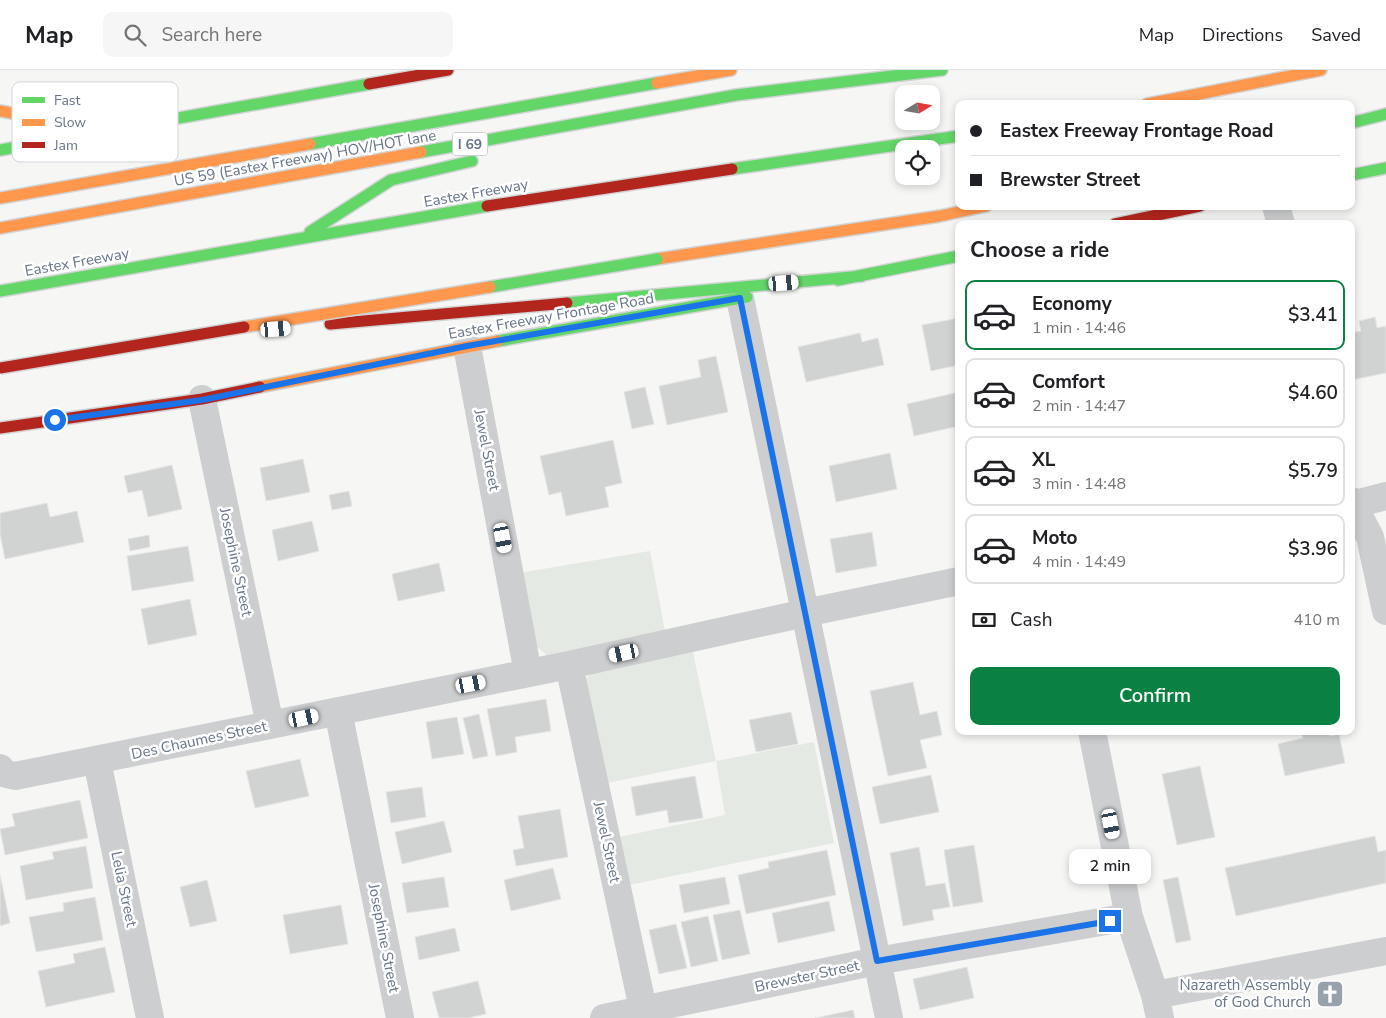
<!DOCTYPE html>
<meta charset="utf-8">
<style>
:root{--surface:#fff;--page:#f6f6f6;--text:#202124;--muted:#757577;--line:#e0e0e0;--accent:#0b8043}
body{margin:0;font-family:"Nunito Sans",sans-serif;background:var(--page);color:var(--text);height:100vh;display:flex;flex-direction:column;font-size:19px;white-space:nowrap}
*{box-sizing:border-box;margin:0}
p{font-size:16px;color:var(--muted)}
.icon{flex:none;width:28px;height:28px;fill:none;stroke:currentColor;stroke-width:2;stroke-linecap:round;stroke-linejoin:round}
.map{position:relative;flex:1;overflow:hidden}
.side{position:absolute;left:955px;top:150px;width:400px;height:515px;display:flex;flex-direction:column;background:var(--surface);border-radius:10px;box-shadow:0 2px 8px #0003}
.side>*{flex:none}
.guide{position:absolute;left:955px;top:30px;width:400px;height:110px;border-radius:10px;box-shadow:0 2px 8px #0003;display:grid;align-content:center;height:110px;padding:0 15px;background:var(--surface)}
.needle{width:32px;rotate:79deg}
.fabs{position:absolute;left:895px;top:15px;display:grid;gap:10px}
.fabs a{display:grid;place-items:center;width:45px;height:45px;border-radius:10px;background:var(--surface);box-shadow:0 2px 8px #0003;font-size:25px}
.end{position:absolute;width:22px;height:22px;margin:-11px;border:6px solid #1a73e8;background:#fff;box-shadow:0 0 0 2px #fff}
.from{border-radius:50%}
.bubble{position:absolute;height:35px;border-radius:10px;background:var(--surface);box-shadow:0 2px 8px #0003;font-size:16px;font-weight:600;line-height:35px;text-align:center}
.car{position:absolute;width:15px;height:30px;margin:-15px -8px;border-radius:6px;box-shadow:0 0 4px 1px #0007;background:linear-gradient(#fff 24%,#345 0 40%,#fff 0 76%,#345 0 86%,#fff 0)}
.guide b{display:flex;align-items:center;gap:18px;height:48px;font-size:19px}
.guide b+b{border-top:1px solid var(--line)}
.guide i{width:12px;height:12px;background:var(--text)}
ul{padding:0;list-style:none}
li{display:flex;align-items:center;gap:15px;height:70px;margin:0 10px 8px;padding:0 5px;border:2px solid var(--line);border-radius:10px}
li div{flex:1}
li b{display:block;font-size:19px}
li em{font-style:normal;font-weight:600}
li.selected{border-color:var(--accent)}
li>.icon{width:45px;height:45px;stroke-width:1.5}
h2{padding:0 15px;font-size:22px;line-height:60px}
.pay{display:flex;align-items:center;gap:12px;height:55px;padding:0 15px;font-size:19px}
.pay p{margin-inline-start:auto}
.cta{display:flex;gap:10px;margin-top:auto;padding:10px 15px}
.cta a{flex:1;height:58px;border-radius:10px;background:var(--accent);color:#fff;font-size:20px;font-weight:600;line-height:58px;text-align:center}
header{display:flex;align-items:center;gap:30px;box-sizing:border-box;height:70px;padding:0 25px;background:var(--surface);border-bottom:1px solid var(--line)}
header strong{font-size:24px}
nav{display:flex;gap:28px;margin-inline-start:auto;font-size:18px}
.search{width:350px;height:45px;background:var(--page);display:flex;align-items:center;gap:12px;box-sizing:border-box;padding:0 18px;border-radius:10px;color:var(--muted);font-size:19px}
.map>svg:first-child{display:block}
</style>
<header>
<strong>Map</strong>
<div class="search"><svg class="icon" aria-label="search" viewBox="0 0 24 24"><circle cx="10" cy="10" r="6"/><path d="M15 15l6 6"/></svg>Search here</div>
<nav><a>Map</a><a>Directions</a><a>Saved</a></nav>
</header>
<div class="map">
<svg width="1386" height="948" viewBox="0 0 1386 948">
<rect width="100%" height="100%" fill="#f6f6f5"/>
<path fill="#e5e9e3" d="M650,481L665,561L549,587L537,577L533,570L519,503Z
M692,578L716,691L814,672L834,773L629,815L619,767L725,745L716,691L607,713L585,612L592,599Z"/>
<path fill="#d1d2d2" stroke="#e5e5e4" d="M1375,247L1377,258L1386,256V303L1351,310V263L1361,261L1359,251Z
M959,248V295L931,301L922,255Z
M860,263L862,272L878,268L884,295L806,312L798,277Z
M716,286L728,342L667,355L659,316L701,307L698,290Z
M645,317L654,354L632,359L624,322Z
M959,322V356L914,366L907,334Z
M613,370L622,413L605,417L609,437L566,446L561,422L549,425L540,386Z
M890,383L897,419L836,432L829,396Z
M303,389L310,422L266,431L260,398Z
M172,395L182,439L148,447L142,420L128,423L124,406Z
M349,421L352,436L332,440L329,425Z
M47,433L50,447L77,441L84,472L5,489L0,464V443Z
M312,451L319,481L278,491L272,460Z
M872,462L877,496L836,503L830,469Z
M149,465L150,477L130,481L128,469Z
M188,476L194,511L132,521L127,486Z
M439,493L445,521L398,531L392,504Z
M190,529L197,565L148,575L141,539Z
M913,612L920,645L937,641L942,665L920,670L927,698L888,706L870,621Z
M546,629L551,661L515,667L517,682L496,686L487,639Z
M791,642L798,674L756,682L749,650Z
M479,644L488,686L473,689L463,648Z
M457,647L464,684L432,689L426,652Z
M1301,661H1329L1330,666L1339,664L1345,693L1285,706L1278,674L1303,668Z
M300,689L309,726L255,738L246,701Z
M1200,696L1215,767L1177,775L1162,704Z
M931,705L939,742L880,754L872,717Z
M695,706L703,748L669,753L667,740L636,746L631,717Z
M422,717L426,747L391,753L386,722Z
M80,730L88,768L5,785L0,759L15,756L12,744Z
M560,739L568,787L516,796L513,780L524,778L518,746Z
M444,751L452,782L402,794L395,762Z
M1375,766L1378,782L1386,780V813L1236,846L1225,798Z
M974,775L983,832L953,837L944,780Z
M86,776L93,818L26,830L20,796L54,789L52,782Z
M919,777L926,816L945,813L950,837L932,840L934,850L903,856L890,783Z
M827,780L836,825L746,844L738,805L769,798L768,792Z
M553,798L561,829L511,841L504,810Z
M0,805L10,853L0,856Z
M444,807L449,837L407,843L402,813Z
M725,807L730,834L684,843L679,815Z
M1178,807L1191,870L1176,873L1163,810Z
M207,810L217,851L190,857L180,817Z
M95,827L103,870L36,882L29,847L64,841L63,833Z
M829,831L835,861L778,873L772,843Z
M341,835L348,874L290,884L283,845Z
M740,840L750,884L722,890L713,845Z
M708,846L718,891L691,897L681,852Z
M676,854L687,898L659,904L649,860Z
M455,858L460,881L419,890L415,867Z
M105,877L115,922L46,937L38,901L75,893L73,884Z
M967,897L974,928L920,940L913,909Z
M478,911L486,944L468,948H439L432,922Z
M853,940L855,948H815Z"/>
<g fill="none" stroke-linecap="round" stroke-linejoin="round">
<g stroke="#d1d3d4" stroke-width="14">
<path id="fast" d="M1351,53L1386,44
M310,74L657,13
M0,80L369,14
M421,82L736,25L942,0
M732,99L959,66
M1351,105L1386,98
M310,162L391,110L472,91
M838,210L959,186
M0,221L487,136
M567,233L862,206
M498,271L747,227"/>
</g>
<g stroke="#d1d3d4" stroke-width="14">
<path id="slow" d="M657,13L731,0
M1147,34L1321,0
M0,41L90,57
M0,128L310,74
M0,158L421,82
M657,189L940,146L986,136
M260,317L498,271"/>
</g>
<g stroke="#d1d3d4" stroke-width="14">
<path id="jam" d="M369,14L448,0
M487,136L732,99
M1115,154L1200,136
M330,254L567,233
M0,358L202,329L260,317"/>
</g>
<path stroke="#cdced0" stroke-width="28" d="M1276,136L1281,154
M740,228L889,948
M467,276L528,603
M202,329L270,655
M1351,431L1370,467L1386,541
M1351,435L1386,426
M569,595L645,948
M338,641L400,948
M1092,661L1129,847L1155,925L1160,948
M97,691L150,948
M0,698L3,703L15,706L569,595L805,543L959,511
M1155,925L1386,881
M604,948L877,891L1129,847"/>
<use href="#fast" stroke="#63d668" stroke-width="11"/>
<use href="#slow" stroke="#ff974d" stroke-width="11"/>
<use href="#jam" stroke="#b3261e" stroke-width="11"/>
<g stroke="#d1d2d3" stroke-width="14" stroke-linecap="butt">
<path id="fast-bridge" d="M490,217L657,189"/>
</g>
<g stroke="#d1d2d3" stroke-width="14" stroke-linecap="butt">
<path id="slow-bridge" d="M244,257L490,217"/>
</g>
<g stroke="#d1d2d3" stroke-width="14" stroke-linecap="butt">
<path id="jam-bridge" d="M0,298L244,257"/>
</g>
<use href="#fast-bridge" stroke="#63d668" stroke-width="11"/>
<use href="#slow-bridge" stroke="#ff974d" stroke-width="11"/>
<use href="#jam-bridge" stroke="#b3261e" stroke-width="11"/>
</g>
<g fill="none" stroke-linecap="round" stroke-linejoin="round">
<path stroke="#1a73e8" stroke-width="6" d="M55,350L202,330L467,276L740,228L877,891L1110,851"/>
</g>
<defs>
<g id="church-square" transform="scale(1.4375)"><rect x="-9" y="-9" width="18" height="18" rx="4" fill="#98a2ad" stroke="#fff"/><path d="M-1.2-6h2.4v3.5h3.3v2.4h-3.3V6h-2.4V-.1h-3.3v-2.4h3.3Z" fill="#fff"/></g>
</defs>
<g fill-rule="evenodd">
<use href="#church-square" x="1330" y="924"/>
</g>
<g text-anchor="middle" dominant-baseline="central" stroke-width="5" stroke-linejoin="round" paint-order="stroke">
<rect fill="#fff" stroke="#939eaa" stroke-width="1" x="452.5" y="62.5" width="35" height="23" rx="4"/>
<g font-size="14" font-weight="bold" fill="#657486">
<text x="470" y="74">I 69</text>
</g>
<g font-size="15" fill="#657486" stroke="#fff">
<text transform="translate(305 88) rotate(-10)">US 59 (Eastex Freeway) HOV/HOT lane</text>
<text transform="translate(476 123) rotate(-10)">Eastex Freeway</text>
<text transform="translate(77 192) rotate(-10)">Eastex Freeway</text>
<text transform="translate(551 246) rotate(-10)">Eastex Freeway Frontage Road</text>
<text transform="translate(487 380) rotate(79)">Jewel Street</text>
<text transform="translate(236 492) rotate(78)">Josephine Street</text>
<text transform="translate(199 670) rotate(-12)">Des Chaumes Street</text>
<text transform="translate(607 772) rotate(78)">Jewel Street</text>
<text transform="translate(124 819) rotate(78)">Lelia Street</text>
<text transform="translate(384 868) rotate(79)">Josephine Street</text>
<text transform="translate(807 906) rotate(-12)">Brewster Street</text>
</g>
<g font-size="15" fill="#657486" stroke="#fff" text-anchor="end">
<text x="1311" y="915">Nazareth Assembly<tspan x="1311" dy="17">of God Church</tspan></text>
</g>
</g>
<rect x="12" y="12" width="166" height="80" rx="8" fill="#fff" stroke="#d1d5db" stroke-width="1"/>
<rect x="22" y="27" width="23" height="6" fill="#63d668"/>
<rect x="22" y="49" width="23" height="7" fill="#ff974d"/>
<rect x="22" y="72" width="23" height="6" fill="#b3261e"/>
<g font-size="14" fill="#657486">
<text x="54" y="35">Fast</text>
<text x="54" y="57">Slow</text>
<text x="54" y="80">Jam</text>
</g>
</svg>
<div class="fabs">
<a><svg class="needle" viewBox="-14 -14 28 28"><path d="M0-13l5 13h-10z" fill="#e53935"/><path d="M0 13l5-13h-10z" fill="#757577"/></svg></a>
<a><svg class="icon" aria-label="locate" viewBox="0 0 24 24"><circle cx="12" cy="12" r="6"/><path d="M12 2v4M12 18v4M2 12h4M18 12h4"/></svg></a>
</div>
<i class="end from" style="left:55px;top:350px"></i>
<i class="end" style="left:1110px;top:851px"></i>
<div class="bubble" style="left:1069px;top:779px;width:82px">2 min</div>
<i class="car" style="left:784px;top:213px;rotate:85deg"></i>
<i class="car" style="left:276px;top:259px;rotate:85deg"></i>
<i class="car" style="left:503px;top:468px;rotate:169deg"></i>
<i class="car" style="left:624px;top:583px;rotate:258deg"></i>
<i class="car" style="left:471px;top:614px;rotate:79deg"></i>
<i class="car" style="left:304px;top:648px;rotate:78deg"></i>
<i class="car" style="left:1111px;top:754px;rotate:169deg"></i>
<div class="guide">
<b><i class="from"></i>Eastex Freeway Frontage Road</b>
<b><i></i>Brewster Street</b>
</div>
<section class="side">
<h2>Choose a ride</h2>
<ul>
<li class="selected"><svg class="icon" aria-label="car" viewBox="0 0 24 24"><path d="M5 17H2v-5l4-1 3-4h7l3 4 3 1v5h-3M9 17h6M6 11h13"/><circle cx="7" cy="17" r="2"/><circle cx="17" cy="17" r="2"/></svg><div><b>Economy</b><p>1 min · 14:46</p></div><em>$3.41</em></li>
<li><svg class="icon" aria-label="car" viewBox="0 0 24 24"><path d="M5 17H2v-5l4-1 3-4h7l3 4 3 1v5h-3M9 17h6M6 11h13"/><circle cx="7" cy="17" r="2"/><circle cx="17" cy="17" r="2"/></svg><div><b>Comfort</b><p>2 min · 14:47</p></div><em>$4.60</em></li>
<li><svg class="icon" aria-label="car" viewBox="0 0 24 24"><path d="M5 17H2v-5l4-1 3-4h7l3 4 3 1v5h-3M9 17h6M6 11h13"/><circle cx="7" cy="17" r="2"/><circle cx="17" cy="17" r="2"/></svg><div><b>XL</b><p>3 min · 14:48</p></div><em>$5.79</em></li>
<li><svg class="icon" aria-label="car" viewBox="0 0 24 24"><path d="M5 17H2v-5l4-1 3-4h7l3 4 3 1v5h-3M9 17h6M6 11h13"/><circle cx="7" cy="17" r="2"/><circle cx="17" cy="17" r="2"/></svg><div><b>Moto</b><p>4 min · 14:49</p></div><em>$3.96</em></li>
</ul>
<div class="pay"><svg class="icon" aria-label="cash" viewBox="0 0 24 24"><path d="M3 7h18v10H3z"/><circle cx="12" cy="12" r="2"/></svg>Cash<p>410 m</p></div>
<div class="cta"><a>Confirm</a></div>
</section>
</div>
